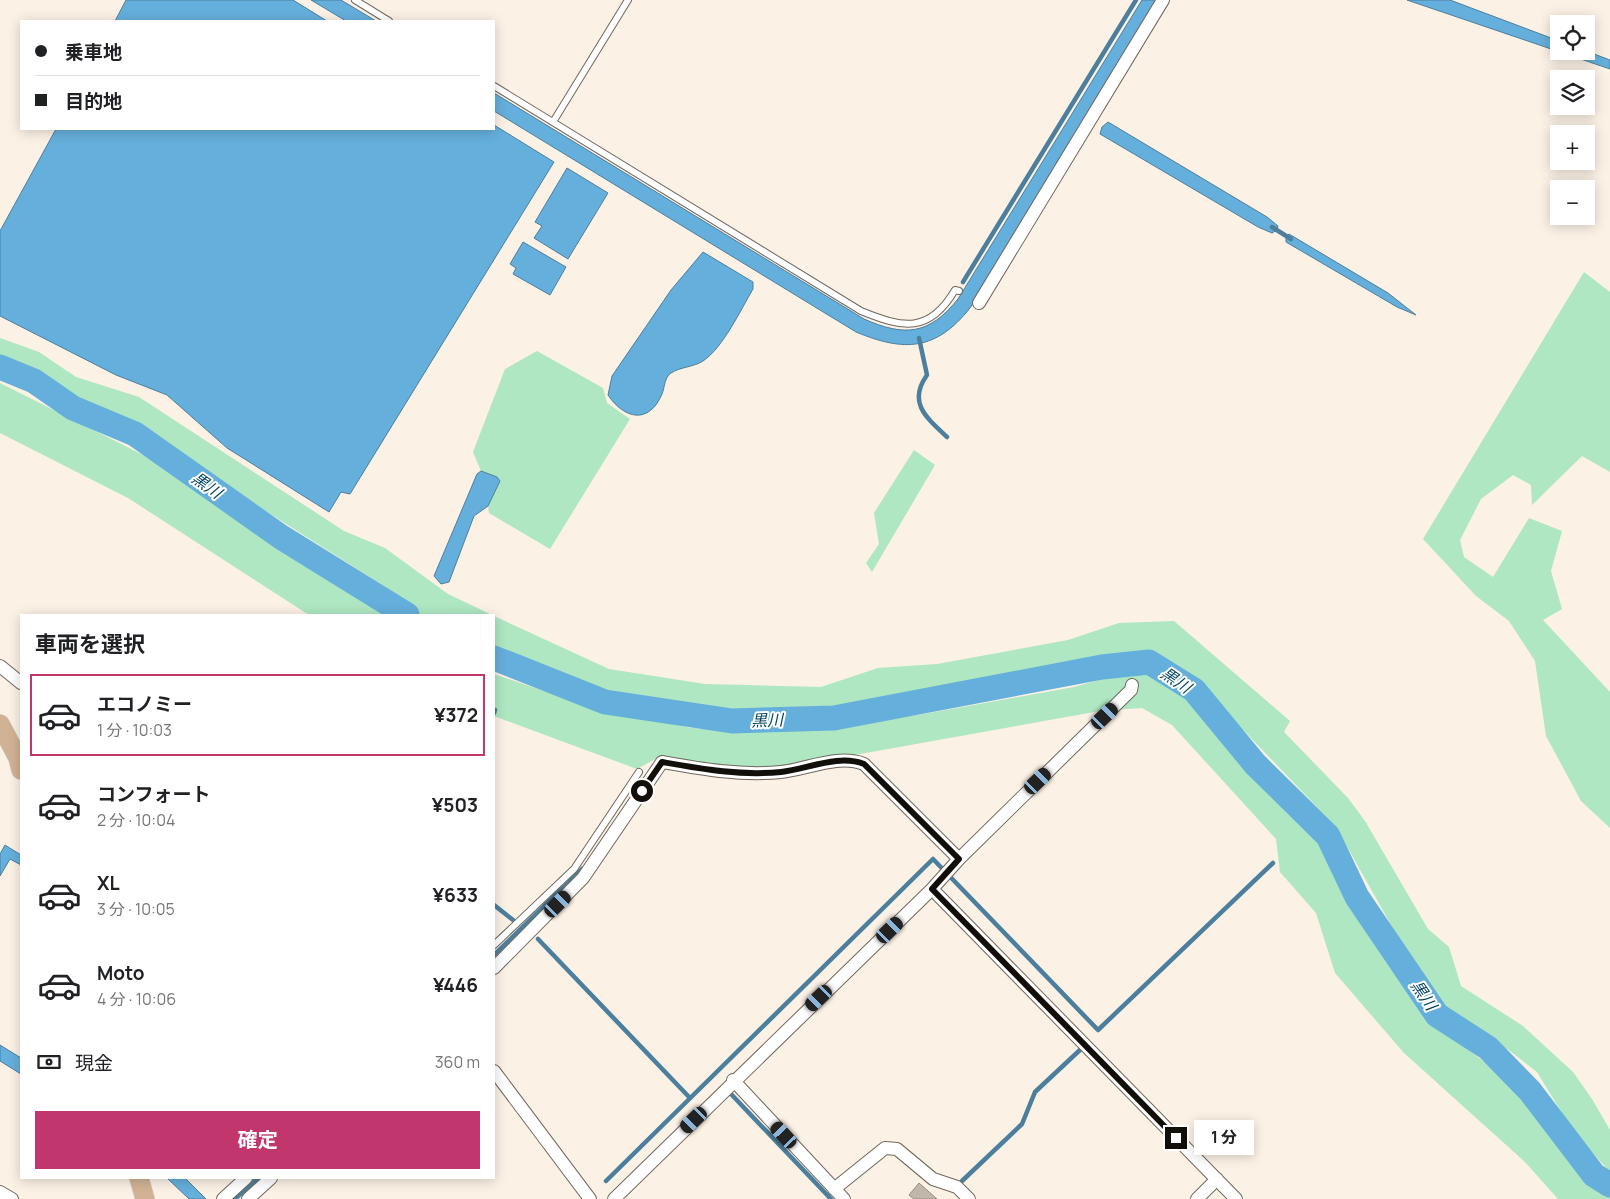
<!DOCTYPE html>
<html lang="ja">
<meta charset="utf-8">
<style>
:root{--surface:#fff;--page:#f6f6f6;--text:#202124;--muted:#757577;--line:#e0e0e0;--accent:#c0366d}
body{margin:0;font-family:Manrope,"Noto Sans JP",sans-serif;background:var(--page);color:var(--text);height:100vh;display:flex;flex-direction:column;font-size:19px;white-space:nowrap}
*{box-sizing:border-box;margin:0}
p{font-size:16px;color:var(--muted)}
.icon{flex:none;width:28px;height:28px;fill:none;stroke:currentColor;stroke-width:2;stroke-linecap:round;stroke-linejoin:round}
.map{position:relative;flex:1;overflow:hidden}
.sheet{position:absolute;left:20px;top:614px;width:475px;height:565px;display:flex;flex-direction:column;background:var(--surface);border-radius:0px;box-shadow:0 2px 12px #0003}
.sheet>*{flex:none}
.banner{position:absolute;left:20px;top:20px;width:475px;height:110px;border-radius:0px;box-shadow:0 2px 12px #0003;display:grid;align-content:center;height:110px;padding:0 15px;background:var(--surface)}
.fabs{position:absolute;left:1550px;top:15px;display:grid;gap:10px}
.fabs a{display:grid;place-items:center;width:45px;height:45px;border-radius:0px;background:var(--surface);box-shadow:0 2px 12px #0003;font-size:25px}
.end{position:absolute;width:22px;height:22px;margin:-11px;border:6px solid #120f0b;background:#fff;box-shadow:0 0 0 2px #fff}
.from{border-radius:50%}
.bubble{position:absolute;height:35px;border-radius:0px;background:var(--surface);box-shadow:0 2px 12px #0003;font-size:16px;font-weight:700;line-height:35px;text-align:center}
.car{position:absolute;width:15px;height:30px;margin:-15px -8px;border-radius:6px;box-shadow:0 0 4px 1px #0007;background:linear-gradient(#222 24%,#8ab4d8 0 40%,#222 0 76%,#8ab4d8 0 86%,#222 0)}
.banner b{display:flex;align-items:center;gap:18px;height:48px;font-size:19px}
.banner b+b{border-top:1px solid var(--line)}
.banner i{width:12px;height:12px;background:var(--text)}
ul{padding:0;list-style:none}
li{display:flex;align-items:center;gap:15px;height:82px;margin:0 10px 8px;padding:0 5px;border:2px solid transparent;border-radius:0px}
li div{flex:1}
li b{display:block;font-size:19px}
li em{font-style:normal;font-weight:700}
li.active{border-color:var(--accent)}
li>.icon{width:45px;height:45px;stroke-width:1.5}
h2{padding:0 15px;font-size:22px;line-height:60px}
.pay{display:flex;align-items:center;gap:12px;height:55px;padding:0 15px;font-size:19px}
.pay p{margin-inline-start:auto}
.primary-button{display:flex;gap:10px;margin-top:auto;padding:10px 15px}
.primary-button a{flex:1;height:58px;border-radius:0px;background:var(--accent);color:#fff;font-size:20px;font-weight:700;line-height:58px;text-align:center}
.map>svg:first-child{display:block}
</style>
<div class="map">
<svg width="1610" height="1199" viewBox="0 0 1610 1199">
<rect width="100%" height="100%" fill="#fbf1e5"/>
<path fill="#aee7c2" d="M1584,272L1610,292V472L1582,456L1532,505L1531,485L1513,475L1481,499L1460,540L1464,557L1493,577L1529,518L1562,531L1551,571L1562,609L1543,620L1610,692V828L1581,801L1546,736L1535,661L1509,621L1476,596L1423,539Z
M0,338L39,352L76,377L139,397L344,531L385,548L448,594L492,615H420L381,584L174,453L132,420L71,398L44,374L0,356Z
M537,351L603,388L607,403L630,419L550,549L489,513L488,506L500,481L497,477L481,471L473,452L505,369Z
M0,383L147,457L364,602L388,615H309L128,498L0,433Z
M914,450L935,465L872,572L866,563L879,544L874,513Z
M494,616L609,669L705,684L821,687L878,668L937,664L1068,640L1119,623L1174,621L1290,721L1284,732L1348,798L1365,821L1428,929L1449,947L1461,986L1523,1026L1573,1072L1592,1099L1610,1130V1172L1573,1131L1537,1072L1510,1051L1457,1017L1426,987L1336,827L1191,675L1155,658L1121,657L1082,667L863,706L728,713L634,701L583,688L494,650Z
M1127,672L1157,675L1184,691L1323,839L1357,904L1431,1021L1518,1088L1589,1176L1610,1190V1199H1558L1525,1162L1404,1053L1335,973L1316,913L1280,872L1276,839L1172,725L1142,708L1100,711L782,768H721L659,757L637,769L494,716V674L585,705L691,728L746,731L918,715L1074,687Z"/>
<path fill="#65afdc" stroke="#4c7f9d" d="M126,0H293L327,21H115Z
M311,0H341L376,21H346Z
M1142,0H1156L970,308C936,351 904,352 856,332L494,111V93L864,319C905,337 929,335 958,299Z
M1407,0H1450L1559,41V51H1586L1610,60V69Z
M1108,122L1267,217L1278,226L1277,230L1272,233L1258,227L1100,134L1102,127Z
M494,125L554,162L350,494L341,492L329,512L227,448L167,395L116,375L0,316V231L56,129H494Z
M567,168L608,193L568,259L534,238L542,226L535,222Z
M1289,234L1388,293L1416,315L1397,307L1286,242V237Z
M523,242L566,267L550,295L513,274L516,268L510,264Z
M703,252L753,282V289C741,309 723,348 703,361C694,367 680,367 671,373C664,378 665,387 662,394C649,425 624,419 608,395L612,376L671,290Z
M481,471L497,477L500,481L488,506L474,516L449,582L441,584L434,576L477,474Z
M5,845L21,855V865L10,859L0,876V854Z
M0,1045L21,1058V1074L0,1061Z
M167,1178H185L206,1199H189Z"/>
<g fill="none" stroke-linecap="round" stroke-linejoin="round">
<path stroke="#4c7f9d" stroke-width="4.5" d="M1272,227L1291,239
M963,282L1136,0
M919,338L927,375C907,403 927,418 947,437
M494,713L495,710
M494,905L513,920
M538,939L690,1098
M494,955L582,869
M731,1094L831,1199
M606,1181L933,859L1098,1030L1273,863
M962,1181L1022,1124L1035,1092L1081,1049
M235,1199L258,1178"/>
<path stroke="#65afdc" stroke-width="25" d="M0,367L34,381L73,408L135,434L281,537L407,615
M494,658L605,702L732,721L834,718L1102,667L1149,662L1194,690L1255,764L1328,836L1357,897L1437,1015L1488,1048L1530,1091L1594,1175L1610,1185"/>
</g>
<path fill="#c1b7ab" stroke="#948b80" d="M919,1183L937,1199H914L909,1195Z"/>
<g fill="none" stroke-linecap="round" stroke-linejoin="round">
<g stroke="#70675d" stroke-width="8">
<path id="service" d="M355,0L389,21
M494,86L861,311C903,328 929,334 955,290L959,291
M553,122L628,0
M494,945L574,869L639,772"/>
</g>
<g stroke="#70675d" stroke-width="14">
<path id="minor" d="M979,303L1163,0
M0,666L21,683
M932,889L1236,1199
M494,968L583,878L662,762C702,769 740,776 781,772C808,769 838,754 864,764L959,859
M494,1071L590,1199
M733,1080L844,1199
M834,1189L885,1148L897,1149L933,1179L957,1187L969,1199
M0,1192L12,1199
M223,1199L246,1178
M248,1199L271,1178
M614,1199L932,889L959,859L1131,690L1132,685
M1197,1199L1217,1179"/>
</g>
<g stroke="#d4d4d3" stroke-width="20">
<path id="primary" d="M0,724L18,758L21,770
M139,1178L145,1199"/>
</g>
<use href="#service" stroke="#fff" stroke-width="6"/>
<use href="#minor" stroke="#fff" stroke-width="12"/>
<use href="#primary" stroke="#d1b294" stroke-width="19"/>
</g>
<g fill="none" stroke-linecap="round" stroke-linejoin="round">
<path stroke="#120f0b" stroke-width="6" d="M642,791L662,762C702,769 740,776 781,772C808,769 838,754 864,764L959,859L932,889L1176,1138"/>
</g>
<g text-anchor="middle" dominant-baseline="central" stroke-width="4" stroke-linejoin="round" paint-order="stroke">
<g font-size="16" font-style="italic" fill="#024260" stroke="#fff">
<text transform="translate(207 485) rotate(35)">黒川</text>
<text transform="translate(1176 680) rotate(34)">黒川</text>
<text transform="translate(767 720) rotate(-2)">黒川</text>
<text transform="translate(1424 995) rotate(55)">黒川</text>
</g>
</g>
</svg>
<div class="fabs">
<a><svg class="icon" aria-label="locate" viewBox="0 0 24 24"><circle cx="12" cy="12" r="6"/><path d="M12 2v4M12 18v4M2 12h4M18 12h4"/></svg></a>
<a><svg class="icon" aria-label="layers" viewBox="0 0 24 24"><path d="M12 4l9 5-9 5-9-5zM3 14l9 5 9-5"/></svg></a>
<a>+</a>
<a>−</a>
</div>
<i class="end from" style="left:642px;top:791px"></i>
<i class="end" style="left:1176px;top:1138px"></i>
<div class="bubble" style="left:1194px;top:1120px;width:60px">1 分</div>
<i class="car" style="left:1105px;top:716px;rotate:46deg"></i>
<i class="car" style="left:1038px;top:781px;rotate:46deg"></i>
<i class="car" style="left:558px;top:904px;rotate:45deg"></i>
<i class="car" style="left:890px;top:930px;rotate:46deg"></i>
<i class="car" style="left:819px;top:998px;rotate:226deg"></i>
<i class="car" style="left:694px;top:1120px;rotate:226deg"></i>
<i class="car" style="left:784px;top:1135px;rotate:317deg"></i>
<div class="banner">
<b><i class="from"></i>乗車地</b>
<b><i></i>目的地</b>
</div>
<section class="sheet">
<h2>車両を選択</h2>
<ul>
<li class="active"><svg class="icon" aria-label="car" viewBox="0 0 24 24"><path d="M5 17H2v-5l4-1 3-4h7l3 4 3 1v5h-3M9 17h6M6 11h13"/><circle cx="7" cy="17" r="2"/><circle cx="17" cy="17" r="2"/></svg><div><b>エコノミー</b><p>1 分 · 10:03</p></div><em>¥372</em></li>
<li><svg class="icon" aria-label="car" viewBox="0 0 24 24"><path d="M5 17H2v-5l4-1 3-4h7l3 4 3 1v5h-3M9 17h6M6 11h13"/><circle cx="7" cy="17" r="2"/><circle cx="17" cy="17" r="2"/></svg><div><b>コンフォート</b><p>2 分 · 10:04</p></div><em>¥503</em></li>
<li><svg class="icon" aria-label="car" viewBox="0 0 24 24"><path d="M5 17H2v-5l4-1 3-4h7l3 4 3 1v5h-3M9 17h6M6 11h13"/><circle cx="7" cy="17" r="2"/><circle cx="17" cy="17" r="2"/></svg><div><b>XL</b><p>3 分 · 10:05</p></div><em>¥633</em></li>
<li><svg class="icon" aria-label="car" viewBox="0 0 24 24"><path d="M5 17H2v-5l4-1 3-4h7l3 4 3 1v5h-3M9 17h6M6 11h13"/><circle cx="7" cy="17" r="2"/><circle cx="17" cy="17" r="2"/></svg><div><b>Moto</b><p>4 分 · 10:06</p></div><em>¥446</em></li>
</ul>
<div class="pay"><svg class="icon" aria-label="cash" viewBox="0 0 24 24"><path d="M3 7h18v10H3z"/><circle cx="12" cy="12" r="2"/></svg>現金<p>360 m</p></div>
<div class="primary-button"><a>確定</a></div>
</section>
</div>
